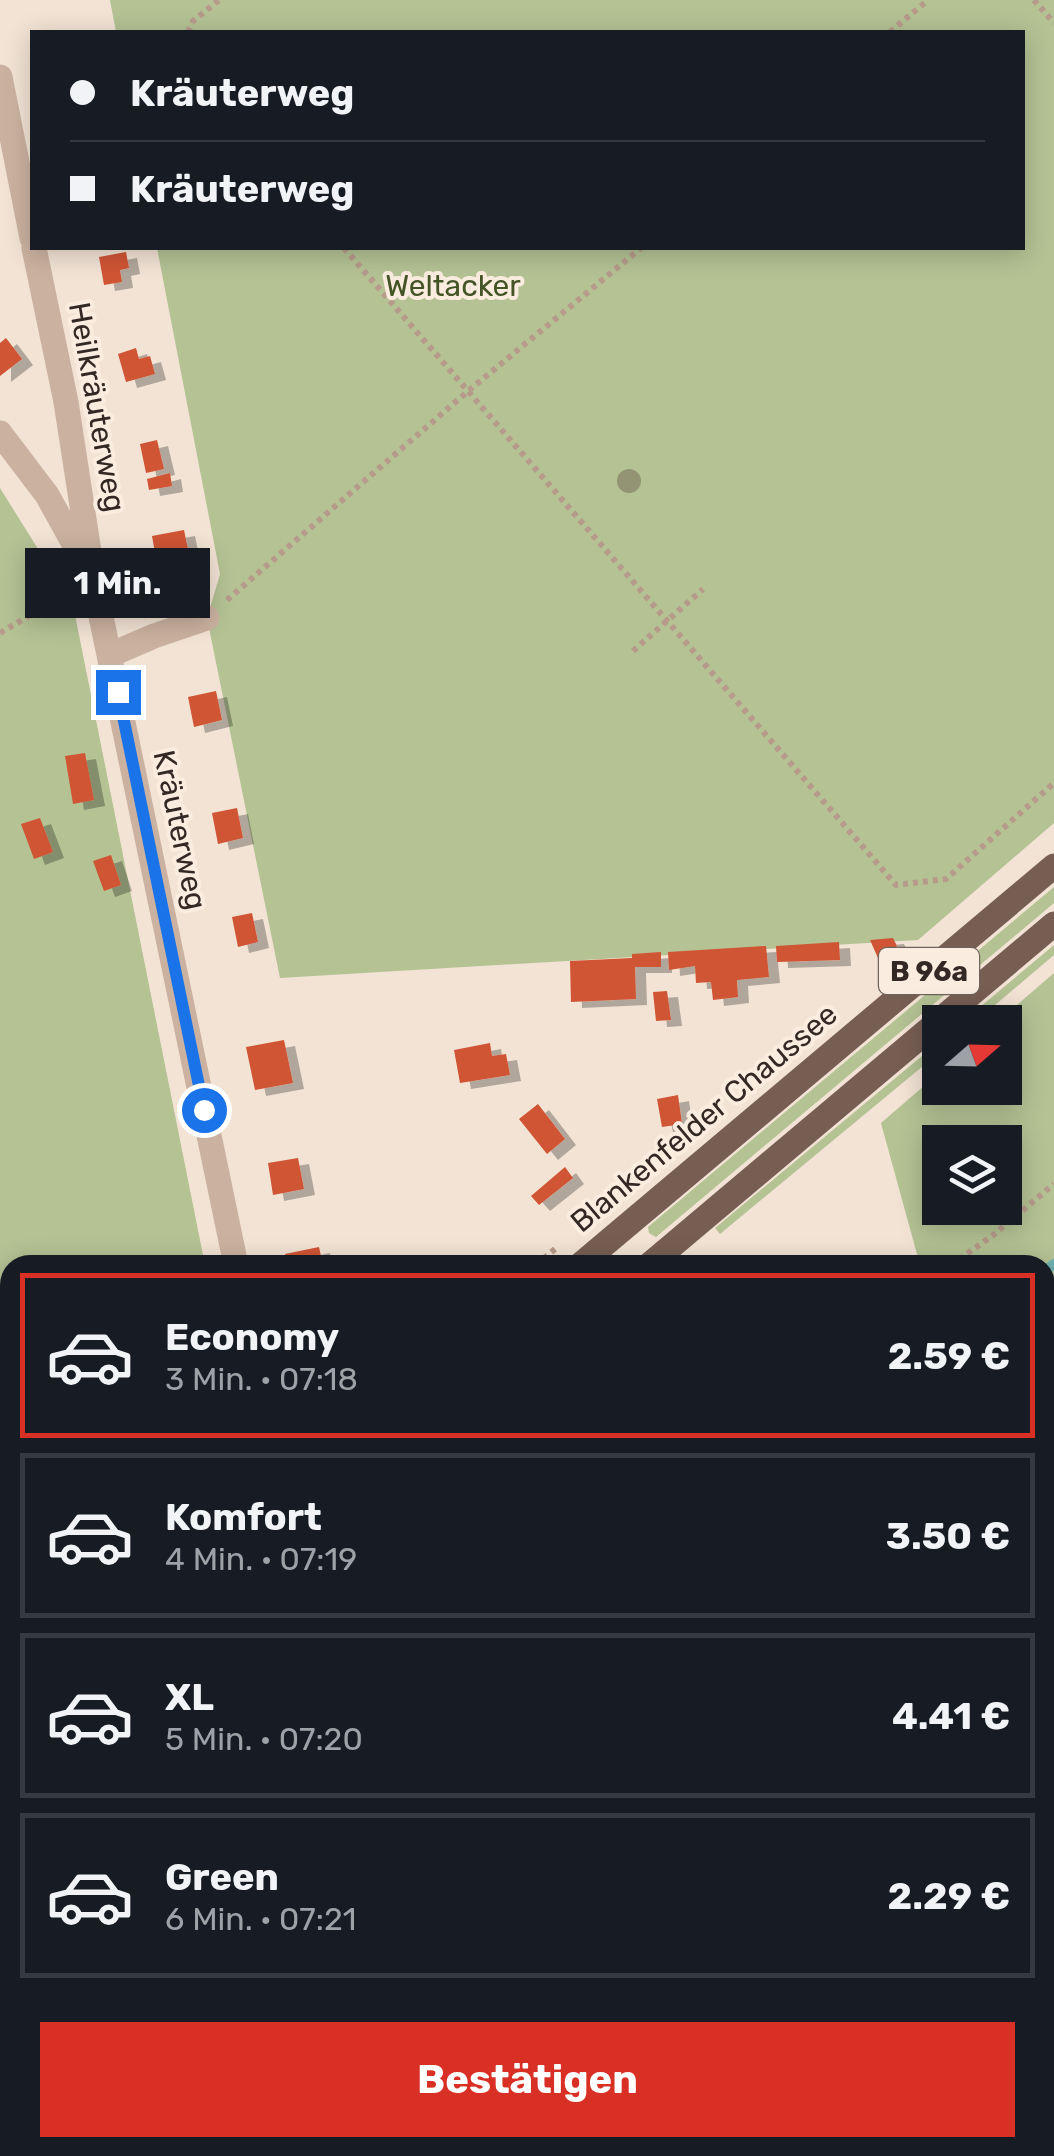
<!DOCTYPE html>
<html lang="de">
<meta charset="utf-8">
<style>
:root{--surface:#171b24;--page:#242831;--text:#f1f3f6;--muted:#9ea1a6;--line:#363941;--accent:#d93025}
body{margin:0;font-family:Rubik,sans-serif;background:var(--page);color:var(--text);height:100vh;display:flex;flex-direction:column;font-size:38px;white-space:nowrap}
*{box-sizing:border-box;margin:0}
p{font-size:32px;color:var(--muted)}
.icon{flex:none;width:55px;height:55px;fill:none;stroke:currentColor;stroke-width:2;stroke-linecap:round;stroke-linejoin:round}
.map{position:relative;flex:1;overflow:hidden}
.drawer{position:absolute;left:0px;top:1255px;width:1055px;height:902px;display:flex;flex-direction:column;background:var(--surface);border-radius:30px 30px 0 0;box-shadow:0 5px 25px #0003}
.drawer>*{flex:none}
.hud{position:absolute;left:30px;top:30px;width:995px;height:220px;border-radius:0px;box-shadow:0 5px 25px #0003;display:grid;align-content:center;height:220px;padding:0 40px;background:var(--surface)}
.needle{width:65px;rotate:70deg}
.controls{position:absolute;left:922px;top:1005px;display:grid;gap:20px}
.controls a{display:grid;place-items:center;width:100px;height:100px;border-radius:0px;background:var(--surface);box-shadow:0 5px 25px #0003;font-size:50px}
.end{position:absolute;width:45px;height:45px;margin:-22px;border:12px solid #1a73e8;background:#fff;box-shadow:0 0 0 5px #fff}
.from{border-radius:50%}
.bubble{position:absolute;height:70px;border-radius:0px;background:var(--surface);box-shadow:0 5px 25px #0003;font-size:32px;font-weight:700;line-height:70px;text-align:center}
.hud b{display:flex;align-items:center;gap:35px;height:95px;font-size:38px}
.hud b+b{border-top:2px solid var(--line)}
.hud i{width:25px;height:25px;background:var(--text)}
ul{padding:18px 0 0;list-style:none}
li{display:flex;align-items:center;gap:30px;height:165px;margin:0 20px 15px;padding:0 20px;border:5px solid var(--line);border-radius:0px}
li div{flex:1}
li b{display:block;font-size:38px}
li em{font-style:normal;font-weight:700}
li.on{border-color:var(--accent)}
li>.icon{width:90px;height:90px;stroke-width:1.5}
.button{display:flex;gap:20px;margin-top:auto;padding:20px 40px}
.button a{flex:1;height:115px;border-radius:0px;background:var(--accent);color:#fff;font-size:40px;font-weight:700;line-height:115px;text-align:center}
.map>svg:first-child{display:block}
</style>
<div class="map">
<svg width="1054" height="2156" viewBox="0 0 1054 2156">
<defs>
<filter id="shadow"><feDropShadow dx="11" dy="6" stdDeviation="0" flood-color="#0004"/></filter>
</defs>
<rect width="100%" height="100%" fill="#f2e3d4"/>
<path fill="#b4c294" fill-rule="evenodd" d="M110,0H1054V823L918,940L280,978L207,618L220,574L157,248H1022V32H116Z
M0,488L73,605L205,1265H10V1658L0,1663Z
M1054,887V903L656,1237L649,1233L648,1227Z
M1054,945V955L975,1022H962Z
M1054,973V1404L1045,1407V1265H920L881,1123L940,1072V1088H1005V1022H997ZM940,1142H1005V1208H940Z
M940,1041V1052L720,1234L715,1228Z
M648,2148H899L900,2156H649Z"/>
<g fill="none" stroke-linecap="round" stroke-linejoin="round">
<path stroke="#71b1b1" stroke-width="10" d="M1045,1271L1054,1264
M793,2148L794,2156"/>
</g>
<path fill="#d05434" filter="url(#shadow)" d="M126,252L129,268L120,270L122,282L104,285L99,257Z
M6,338L22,359L0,376V343Z
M136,348L139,359L150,356L155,374L126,382L118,354Z
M157,440L164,469L146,473L140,444Z
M170,473L172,486L149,490L147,479Z
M184,530L191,564L158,570L152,536Z
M216,691L222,720L194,727L188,697Z
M85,753L94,800L73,804L65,756Z
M237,808L243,838L218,844L212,813Z
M40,818L53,852L34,859L21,824Z
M111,855L121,885L104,891L93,861Z
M252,913L258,942L238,947L232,917Z
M893,938L897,946L878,958L870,940Z
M839,942L840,960L777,962L776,946Z
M766,946L769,977L737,980L738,997L713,1000L711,982L696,983L695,966L669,970L668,952Z
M661,952V967H635L636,999L571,1002L570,961L632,958V954Z
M667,991L671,1020L656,1021L653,992Z
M284,1040L293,1083L255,1090L246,1047Z
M490,1043L492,1056L506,1054L510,1075L460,1083L454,1050Z
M678,1095L682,1124L662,1127L657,1099Z
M538,1104L565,1139L547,1154L519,1119Z
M298,1158L304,1189L273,1195L268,1163Z
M565,1167L573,1178L539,1205L531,1196Z
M319,1247L323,1265H287L285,1254Z
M4,1556L10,1564V1612L0,1620V1559Z
M129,2148H163L170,2156H118Z
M218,2148H273L274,2156H225Z"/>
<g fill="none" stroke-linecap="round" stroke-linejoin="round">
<path stroke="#b79b8a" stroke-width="6" stroke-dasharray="5 5" stroke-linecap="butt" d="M1034,0L1054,23
M188,32L193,21L219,0
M890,32L928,0
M344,248L896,885L946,879L1054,783
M227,600L467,392L641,248
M0,633L68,593
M633,651L703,589
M536,1265L555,1249
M951,1265L992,1236L1054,1184
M67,2156L78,2148"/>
<path stroke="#cbb2a0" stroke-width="25" d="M0,77L32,238
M34,248L66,402L90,558
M0,433L47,495L93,578L236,1265
M110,655L154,636L207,618
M0,1846L10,1842
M290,2148L292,2156
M921,2148L922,2156"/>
<path stroke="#775e53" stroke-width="25" d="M580,1265L1054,866
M649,1265L1054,924
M0,1705L10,1700
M0,1748L10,1743
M1045,2112L1054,2124"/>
</g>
<circle fill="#939474" cx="629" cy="481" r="12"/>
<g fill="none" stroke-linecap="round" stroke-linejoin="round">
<path stroke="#1a73e8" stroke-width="12" d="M118,692L204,1110"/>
</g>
<g text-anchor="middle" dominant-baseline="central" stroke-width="8" stroke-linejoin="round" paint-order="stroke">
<rect fill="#faede0" stroke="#6f635c" stroke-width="2.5" x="879" y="948" width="100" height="46" rx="8"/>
<g font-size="28" font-weight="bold" fill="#342824">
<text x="929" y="971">B 96a</text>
</g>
<g font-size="30" fill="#455426" stroke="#faede0">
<text x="453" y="286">Weltacker</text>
</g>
<g font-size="30" fill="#342824" stroke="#faede0">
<text transform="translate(97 407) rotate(80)">Heilkräuterweg</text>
<text transform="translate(180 830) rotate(78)">Kräuterweg</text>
<text transform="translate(704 1118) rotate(-40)">Blankenfelder Chaussee</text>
</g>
</g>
</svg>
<div class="controls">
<a><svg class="needle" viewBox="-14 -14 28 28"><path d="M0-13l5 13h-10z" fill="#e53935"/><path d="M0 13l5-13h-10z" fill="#9ea1a6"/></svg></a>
<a><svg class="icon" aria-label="layers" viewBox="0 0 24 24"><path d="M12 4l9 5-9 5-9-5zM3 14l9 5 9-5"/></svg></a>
</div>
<i class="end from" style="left:204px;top:1110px"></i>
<i class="end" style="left:118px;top:692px"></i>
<div class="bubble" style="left:25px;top:548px;width:185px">1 Min.</div>
<div class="hud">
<b><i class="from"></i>Kräuterweg</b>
<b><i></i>Kräuterweg</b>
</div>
<section class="drawer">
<ul>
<li class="on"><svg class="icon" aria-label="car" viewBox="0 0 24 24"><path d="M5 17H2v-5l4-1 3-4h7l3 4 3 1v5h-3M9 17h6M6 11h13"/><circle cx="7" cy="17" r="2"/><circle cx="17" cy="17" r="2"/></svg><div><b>Economy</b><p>3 Min. · 07:18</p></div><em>2.59 €</em></li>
<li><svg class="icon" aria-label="car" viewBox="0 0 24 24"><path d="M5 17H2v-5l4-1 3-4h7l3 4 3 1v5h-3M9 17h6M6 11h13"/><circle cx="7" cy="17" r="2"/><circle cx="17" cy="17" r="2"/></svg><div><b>Komfort</b><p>4 Min. · 07:19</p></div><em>3.50 €</em></li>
<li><svg class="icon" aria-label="car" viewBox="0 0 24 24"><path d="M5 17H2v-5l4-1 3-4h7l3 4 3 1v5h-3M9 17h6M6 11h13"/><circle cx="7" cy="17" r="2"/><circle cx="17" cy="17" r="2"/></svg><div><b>XL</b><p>5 Min. · 07:20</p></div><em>4.41 €</em></li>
<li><svg class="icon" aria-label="car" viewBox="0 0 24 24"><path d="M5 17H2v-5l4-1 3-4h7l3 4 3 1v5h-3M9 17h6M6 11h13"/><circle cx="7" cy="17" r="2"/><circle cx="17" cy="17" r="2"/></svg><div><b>Green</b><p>6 Min. · 07:21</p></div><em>2.29 €</em></li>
</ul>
<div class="button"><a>Bestätigen</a></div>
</section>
</div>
